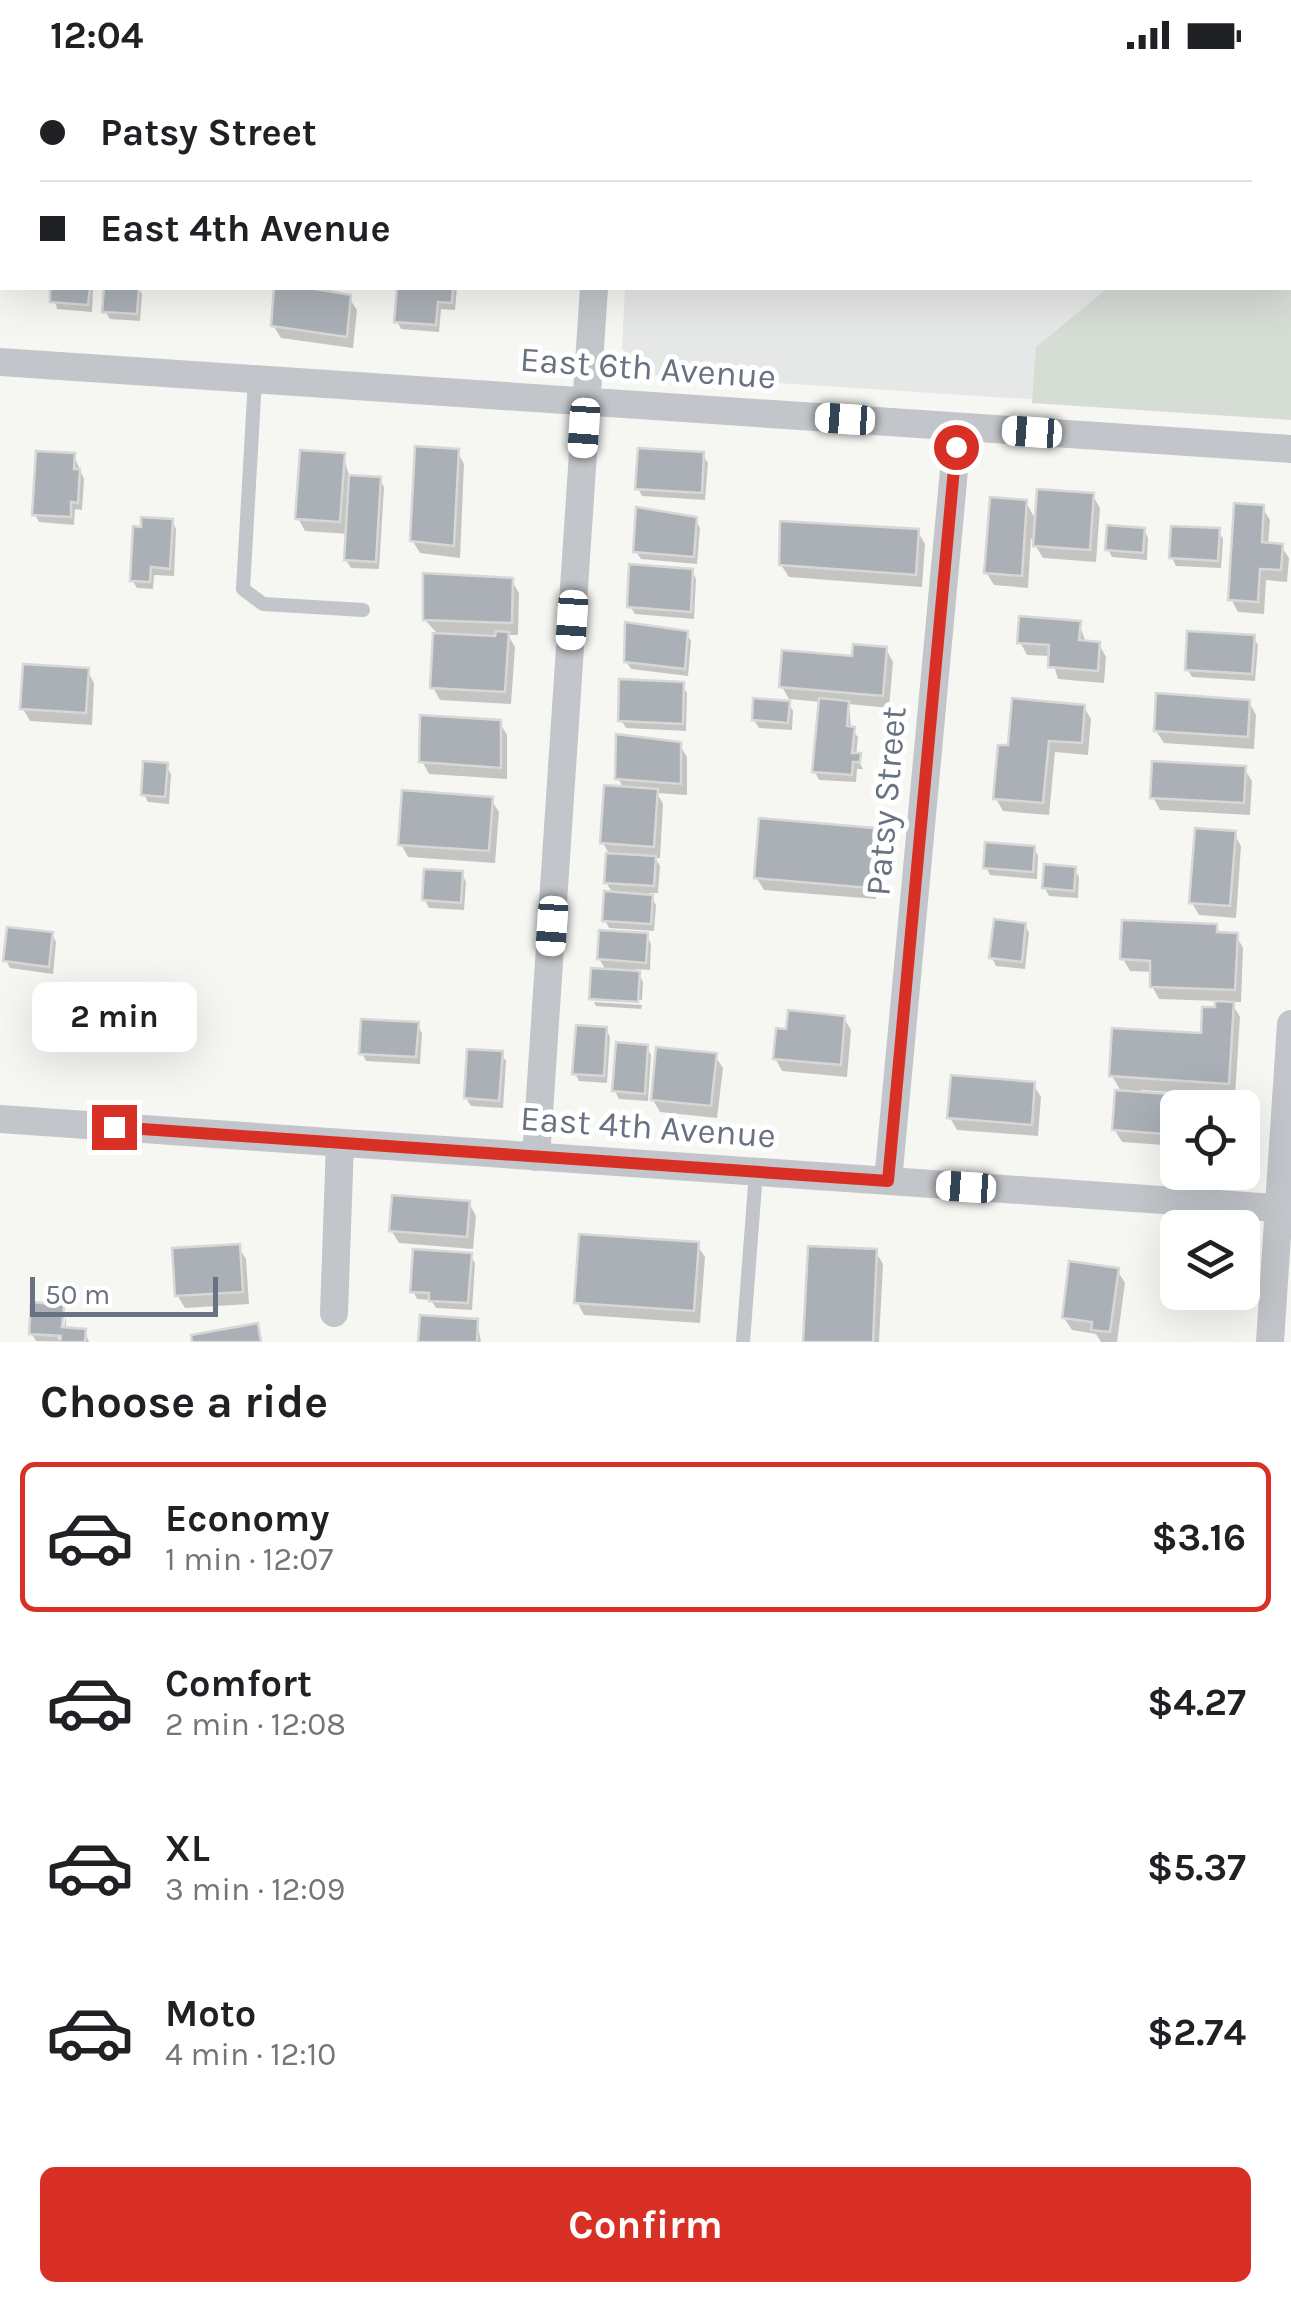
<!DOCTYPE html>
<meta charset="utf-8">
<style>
:root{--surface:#fff;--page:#f2f2f2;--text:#202124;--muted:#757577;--line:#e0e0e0;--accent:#d93025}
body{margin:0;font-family:Karla,sans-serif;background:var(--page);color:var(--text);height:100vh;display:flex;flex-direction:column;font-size:38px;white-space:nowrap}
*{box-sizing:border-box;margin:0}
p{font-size:32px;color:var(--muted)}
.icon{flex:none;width:55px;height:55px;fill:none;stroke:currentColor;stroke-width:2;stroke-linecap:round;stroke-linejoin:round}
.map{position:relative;height:1272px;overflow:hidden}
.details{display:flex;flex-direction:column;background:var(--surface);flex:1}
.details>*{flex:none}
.hud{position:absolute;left:0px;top:0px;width:1292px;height:220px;box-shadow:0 10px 40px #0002;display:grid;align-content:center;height:220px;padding:0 40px;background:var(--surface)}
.tools{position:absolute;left:1160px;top:1020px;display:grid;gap:20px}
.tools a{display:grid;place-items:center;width:100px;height:100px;border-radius:15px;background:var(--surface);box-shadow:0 10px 40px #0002;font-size:50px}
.scale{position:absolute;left:30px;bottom:25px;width:188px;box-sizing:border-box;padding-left:10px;border:5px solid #687282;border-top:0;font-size:28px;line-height:35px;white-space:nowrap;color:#687282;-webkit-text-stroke:8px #fff;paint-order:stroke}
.end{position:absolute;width:45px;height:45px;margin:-22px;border:12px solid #d93025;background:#fff;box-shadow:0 0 0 5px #fff}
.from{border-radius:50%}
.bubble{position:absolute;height:70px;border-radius:15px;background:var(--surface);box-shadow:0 10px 40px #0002;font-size:32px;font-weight:700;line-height:70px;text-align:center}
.car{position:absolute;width:30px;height:60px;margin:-30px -15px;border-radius:12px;box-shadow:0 0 8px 2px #0007;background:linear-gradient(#fff 24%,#345 0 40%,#fff 0 76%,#345 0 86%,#fff 0)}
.hud b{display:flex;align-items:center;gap:35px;height:95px;font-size:38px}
.hud b+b{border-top:2px solid var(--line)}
.hud i{width:25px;height:25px;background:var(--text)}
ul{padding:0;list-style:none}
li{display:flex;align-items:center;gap:30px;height:150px;margin:0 20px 15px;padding:0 20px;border:5px solid transparent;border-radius:15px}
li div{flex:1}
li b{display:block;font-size:38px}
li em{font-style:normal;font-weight:700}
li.current{border-color:var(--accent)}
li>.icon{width:90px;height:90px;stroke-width:1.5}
h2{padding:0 40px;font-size:45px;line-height:120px}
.primary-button{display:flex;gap:20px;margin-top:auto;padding:20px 40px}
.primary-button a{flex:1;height:115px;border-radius:15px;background:var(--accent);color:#fff;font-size:40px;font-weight:700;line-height:115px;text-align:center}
.status{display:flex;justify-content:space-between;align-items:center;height:70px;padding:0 50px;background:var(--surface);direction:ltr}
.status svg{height:28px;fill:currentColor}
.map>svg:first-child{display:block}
</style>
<div class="status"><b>12:04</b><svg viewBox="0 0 49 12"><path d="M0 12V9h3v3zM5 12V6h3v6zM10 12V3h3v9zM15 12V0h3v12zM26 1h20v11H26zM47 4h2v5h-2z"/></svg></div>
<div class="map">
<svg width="1291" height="1272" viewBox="0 0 1291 1272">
<rect width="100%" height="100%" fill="#f6f6f3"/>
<path fill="#e6e8e7" d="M637,0H1291V346L639,304L622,278L625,218H1290V2Z"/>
<path fill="#d6ddd5" d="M1141,0H1291V350L1032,333L1036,277L1108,218H1290V2Z"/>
<path fill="#0003" d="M43,0H101L103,2H43Z
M722,0H841L844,2H724Z
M871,0H1044L868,2Z
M53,218H93L92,242L57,239Z
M107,218H138L142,224L140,251L110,249L105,241Z
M277,218H315V224L349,228L357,240L353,278L281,268L273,255Z
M399,218H457L455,240L441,239L439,262L401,259L397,251Z
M457,381L464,394L460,488L420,483L412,470Z
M703,385L708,393L705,430L642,426L638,418Z
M74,386L84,409L82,440L75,439L74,455L39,452L35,445Z
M343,386L350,408L380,410L384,417L379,499L351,498L346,490L348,464L305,461L298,448Z
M1093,426L1100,438L1096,492L1043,488L1031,468L1028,518L994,515L986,502L1026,432L1037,452Z
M1262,437L1270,450L1268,475L1281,476L1289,488L1287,512L1266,510L1264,544L1238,542L1231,529Z
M695,449L700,458L697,494L641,489L636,481Z
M172,451L176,459L174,506L154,505L153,519L137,518L132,510L143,460Z
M1144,460L1148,468L1147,490L1112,487L1108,479Z
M1218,461L1223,469L1221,498L1176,496L1172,488Z
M918,462L925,474L922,517L789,507L781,495Z
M692,501L696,509L694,549L635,544L630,536Z
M512,511L519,523L518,565H508L515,577L511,634L440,630L433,617L436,562L425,550Z
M1079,553L1086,573L1099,574L1106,587L1104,613L1058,609L1051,586L1027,585L1020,572Z
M686,563L691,571L688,606L631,599L626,591Z
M1253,567L1258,575L1255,611L1192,607L1187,599Z
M886,579L893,592L889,638L849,634L851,659L858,667L856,686L863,699H857L856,712L819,710L815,702L821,632L789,629L782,617Z
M87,600L94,613L92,655L30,651L23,639Z
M682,615L687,623L686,661L626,658L621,650Z
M1249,632L1256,645L1254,679L1164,673L1156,661Z
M788,633L793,641L792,660L759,658L754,650Z
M1084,637L1091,649L1088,685L1055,682L1049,745L1003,741L996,729L1010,678Z
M500,653L507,665V709L429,704L422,691Z
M679,674L687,687V725L657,723L663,734L660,788H655L660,796L658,823H649L656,835L654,861L609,858L605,850L613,824L606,812L608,782L603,773L624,719L618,708Z
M166,696L171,704L169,734L148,732L144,724Z
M1244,698L1252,711L1250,745L1160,740L1153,727Z
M491,730L499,742L495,793L408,787L401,774Z
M873,760L880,773L876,829L764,820L756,807Z
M1234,764L1241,776L1236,848L1199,845L1192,833Z
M1034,778L1038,786L1037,809L990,805L986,797Z
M1074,799L1079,807L1078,828L1049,826L1045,818Z
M462,804L466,812L464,840L429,838L425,830Z
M1025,855L1029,863L1025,899L996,896L992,888Z
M1216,856L1221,864L1236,865L1243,878L1241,932H1231L1240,947L1235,1026L1141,1020V1025L1235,1032L1238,1038H1178V1076L1122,1072L1114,1059L1122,1023L1112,1006L1203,966L1218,931L1159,929L1152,916L1153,902L1130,901L1123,889Z
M52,864L56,872L53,904L10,898L6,890Z
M647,866L651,874L650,900L636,899L643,912L642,930L593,927V930L592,928L607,902L599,889Z
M594,932L642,935L641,939L596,936Z
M144,948L148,956L135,975L106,950Z
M844,948L851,960L847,1007L782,1001L775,988Z
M417,955L422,963L420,994L366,991L362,983Z
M606,959L610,967L607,1013L579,1011L575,1003Z
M647,977L651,985L648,1031L619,1029L615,1021Z
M501,984L506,991L503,1038L471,1036L466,1028Z
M715,986L723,998L717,1048L660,1042L653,1030Z
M1033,1014L1041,1027L1038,1066L957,1060L950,1048Z
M469,1133L476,1146L473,1179L399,1173L391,1160Z
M697,1175L705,1187L700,1253L584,1245L577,1232Z
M238,1176L246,1189L249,1234L185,1238L177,1225Z
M876,1182L883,1194L879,1272H806Z
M470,1186L475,1193L472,1240L436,1238L431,1230L417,1229L413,1221Z
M1117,1200L1125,1213L1117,1272H1101L1096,1264L1072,1260L1064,1248Z
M62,1237L58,1269L63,1270L66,1243V1260L85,1262L89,1272L36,1271L31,1263Z
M477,1251L481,1272H421Z"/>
<path fill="#abb0b7" stroke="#d7d8d6" stroke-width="2.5" d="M722,0H845L847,2H724Z
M868,0H1022L865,2Z
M50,218H90L88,235L50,232Z
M104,218H139L137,244L102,242Z
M274,218H310L351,225L347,267L271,256Z
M397,218H453L452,233L438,232L436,255L394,252Z
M415,376L459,379L454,476L410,471Z
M638,378L704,382L702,423L635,419Z
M300,380L345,383L340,452L295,449Z
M36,381L75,383L74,399H80L78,433L71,432V447L32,445Z
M349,405L381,407L376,492L344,490Z
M1037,419L1094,423L1090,480L1033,476Z
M990,427L1027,430L1022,506L984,503Z
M1234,433L1264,435L1262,472L1283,474L1281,500L1260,499L1258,532L1228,530Z
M636,437L697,447L694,487L633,482Z
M141,447L173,449L170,499L151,497L150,512L130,511L133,456L141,457Z
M780,451L919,459L916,505L779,495Z
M1107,455L1145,458L1143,483L1105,480Z
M1171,456L1220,458L1218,491L1169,488Z
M629,494L693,499L691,542L627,537Z
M423,503L513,508L512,553L423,550Z
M1019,546L1081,551L1079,570L1100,572L1098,601L1048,597L1049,575L1017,573Z
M625,552L688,561L685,599L624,592Z
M496,561L509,562L505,622L430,618L433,563L495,566Z
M1187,561L1255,565L1252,604L1185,600Z
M853,574L887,577L883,626L779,617L782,580L852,586Z
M23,594L89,598L86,643L20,639Z
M619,609L684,612L683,654L618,651Z
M1156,623L1250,630L1248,667L1154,661Z
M753,628L790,631L788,653L752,650Z
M819,628L849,631L847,656L855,657L852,683H861L860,692H853L852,705L812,702Z
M1012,628L1085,635L1082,673L1049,671L1043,733L993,729L998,675H1008Z
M420,645L501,650V698L419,692Z
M616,664L681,672V714L615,709Z
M143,691L168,693L165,727L141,725Z
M1152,691L1246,696L1244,733L1150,728Z
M604,715L658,719L654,777L600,773Z
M402,720L493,727L489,781L398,775Z
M759,748L874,758L870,818L754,808Z
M1195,758L1236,761L1230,836L1189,833Z
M985,772L1035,776L1033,802L983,798Z
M606,783L656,786L654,816L604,813Z
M1044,794L1076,797L1074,821L1042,818Z
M424,799L463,801L461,833L422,830Z
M604,821L653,825L651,854L602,851Z
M994,849L1026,853L1022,892L989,888Z
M1122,850L1217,854V862L1238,863L1235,920L1150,917V891L1120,889Z
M7,857L53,862L49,897L3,891Z
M599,860L648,863L646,893L597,889Z
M591,898L640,901L638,932L589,929Z
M119,927L146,946L130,968L103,949Z
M1215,931L1234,932L1229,1014L1109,1006L1112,958L1201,963L1202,937H1215Z
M788,940L845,946L841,995L773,989L776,958L786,959Z
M361,949L419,952L416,987L359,984Z
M576,955L607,957L604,1006L572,1004Z
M616,972L648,975L645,1024L612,1021Z
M656,977L717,983L711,1036L651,1030Z
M467,979L503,981L499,1031L464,1028Z
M951,1005L1035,1012L1032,1055L947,1048Z
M1115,1020L1236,1029V1038H1178V1065L1112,1060Z
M392,1125L470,1131L467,1167L389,1161Z
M579,1164L699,1172L694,1241L574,1233Z
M240,1174L243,1222L175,1226L172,1178Z
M808,1176L877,1179L873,1272H803Z
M413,1179L472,1183L468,1233L429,1231V1223L410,1222Z
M1069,1191L1119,1198L1110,1262L1091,1260L1092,1252L1062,1248Z
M31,1232L64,1235L62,1257L86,1259L85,1272H60L61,1266L29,1264Z
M420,1245L478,1249L477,1272H418Z
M258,1253L261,1272H192L191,1265Z"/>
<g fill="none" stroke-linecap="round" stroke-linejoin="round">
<path stroke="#c2c5c9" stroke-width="14" d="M1104,2L1105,0
M255,309L243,519L263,534L363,540
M743,1272L756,1102"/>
<path stroke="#c2c5c9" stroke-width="28" d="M395,2L396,0
M608,2V0
M0,82L2,83
M0,292L1291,379
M0,1049L1291,1139
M536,1087L594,218
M888,1111L958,357
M334,1243L340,1073
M1270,1272L1291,954"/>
</g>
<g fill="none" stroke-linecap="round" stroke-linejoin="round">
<path stroke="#d93025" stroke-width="12" d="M114,1057L888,1111L956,377"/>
</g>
<g text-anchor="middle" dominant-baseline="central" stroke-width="10" stroke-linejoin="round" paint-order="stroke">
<g font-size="35" fill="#687282" stroke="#fff">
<text transform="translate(648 298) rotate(4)">East 6th Avenue</text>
<text transform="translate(886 731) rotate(-85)">Patsy Street</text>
<text transform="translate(648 1057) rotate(4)">East 4th Avenue</text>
</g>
</g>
</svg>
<div class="tools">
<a><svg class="icon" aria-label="locate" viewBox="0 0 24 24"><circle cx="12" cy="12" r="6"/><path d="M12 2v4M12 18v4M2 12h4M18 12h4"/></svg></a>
<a><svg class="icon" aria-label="layers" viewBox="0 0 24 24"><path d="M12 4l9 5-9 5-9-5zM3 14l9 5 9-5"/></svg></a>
</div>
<div class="scale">50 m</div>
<i class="end from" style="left:956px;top:377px"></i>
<i class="end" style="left:114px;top:1057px"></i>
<div class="bubble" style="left:32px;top:912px;width:165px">2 min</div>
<i class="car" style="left:845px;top:349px;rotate:274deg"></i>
<i class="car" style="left:584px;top:358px;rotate:184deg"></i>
<i class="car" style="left:1032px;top:362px;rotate:274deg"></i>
<i class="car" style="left:572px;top:550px;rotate:184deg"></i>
<i class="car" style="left:552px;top:856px;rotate:184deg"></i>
<i class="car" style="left:966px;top:1117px;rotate:274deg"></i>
<div class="hud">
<b><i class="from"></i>Patsy Street</b>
<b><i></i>East 4th Avenue</b>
</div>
</div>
<section class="details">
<h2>Choose a ride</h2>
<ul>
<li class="current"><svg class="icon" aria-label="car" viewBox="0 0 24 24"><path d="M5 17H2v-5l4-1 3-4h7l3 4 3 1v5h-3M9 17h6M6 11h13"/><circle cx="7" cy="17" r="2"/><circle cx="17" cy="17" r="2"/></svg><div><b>Economy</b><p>1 min · 12:07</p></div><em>$3.16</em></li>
<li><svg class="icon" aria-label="car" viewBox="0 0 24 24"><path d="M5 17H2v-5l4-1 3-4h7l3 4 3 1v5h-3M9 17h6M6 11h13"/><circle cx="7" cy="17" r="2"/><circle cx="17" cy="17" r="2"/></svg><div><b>Comfort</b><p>2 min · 12:08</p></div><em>$4.27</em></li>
<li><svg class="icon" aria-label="car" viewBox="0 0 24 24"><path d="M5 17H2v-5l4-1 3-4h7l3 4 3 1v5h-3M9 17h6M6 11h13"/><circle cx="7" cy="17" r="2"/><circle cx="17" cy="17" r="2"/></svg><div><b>XL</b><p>3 min · 12:09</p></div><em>$5.37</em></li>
<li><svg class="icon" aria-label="car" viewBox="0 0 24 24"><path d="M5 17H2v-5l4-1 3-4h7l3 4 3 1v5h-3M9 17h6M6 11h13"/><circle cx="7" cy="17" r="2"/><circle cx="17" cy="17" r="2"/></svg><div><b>Moto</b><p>4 min · 12:10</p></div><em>$2.74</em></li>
</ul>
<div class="primary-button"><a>Confirm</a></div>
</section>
